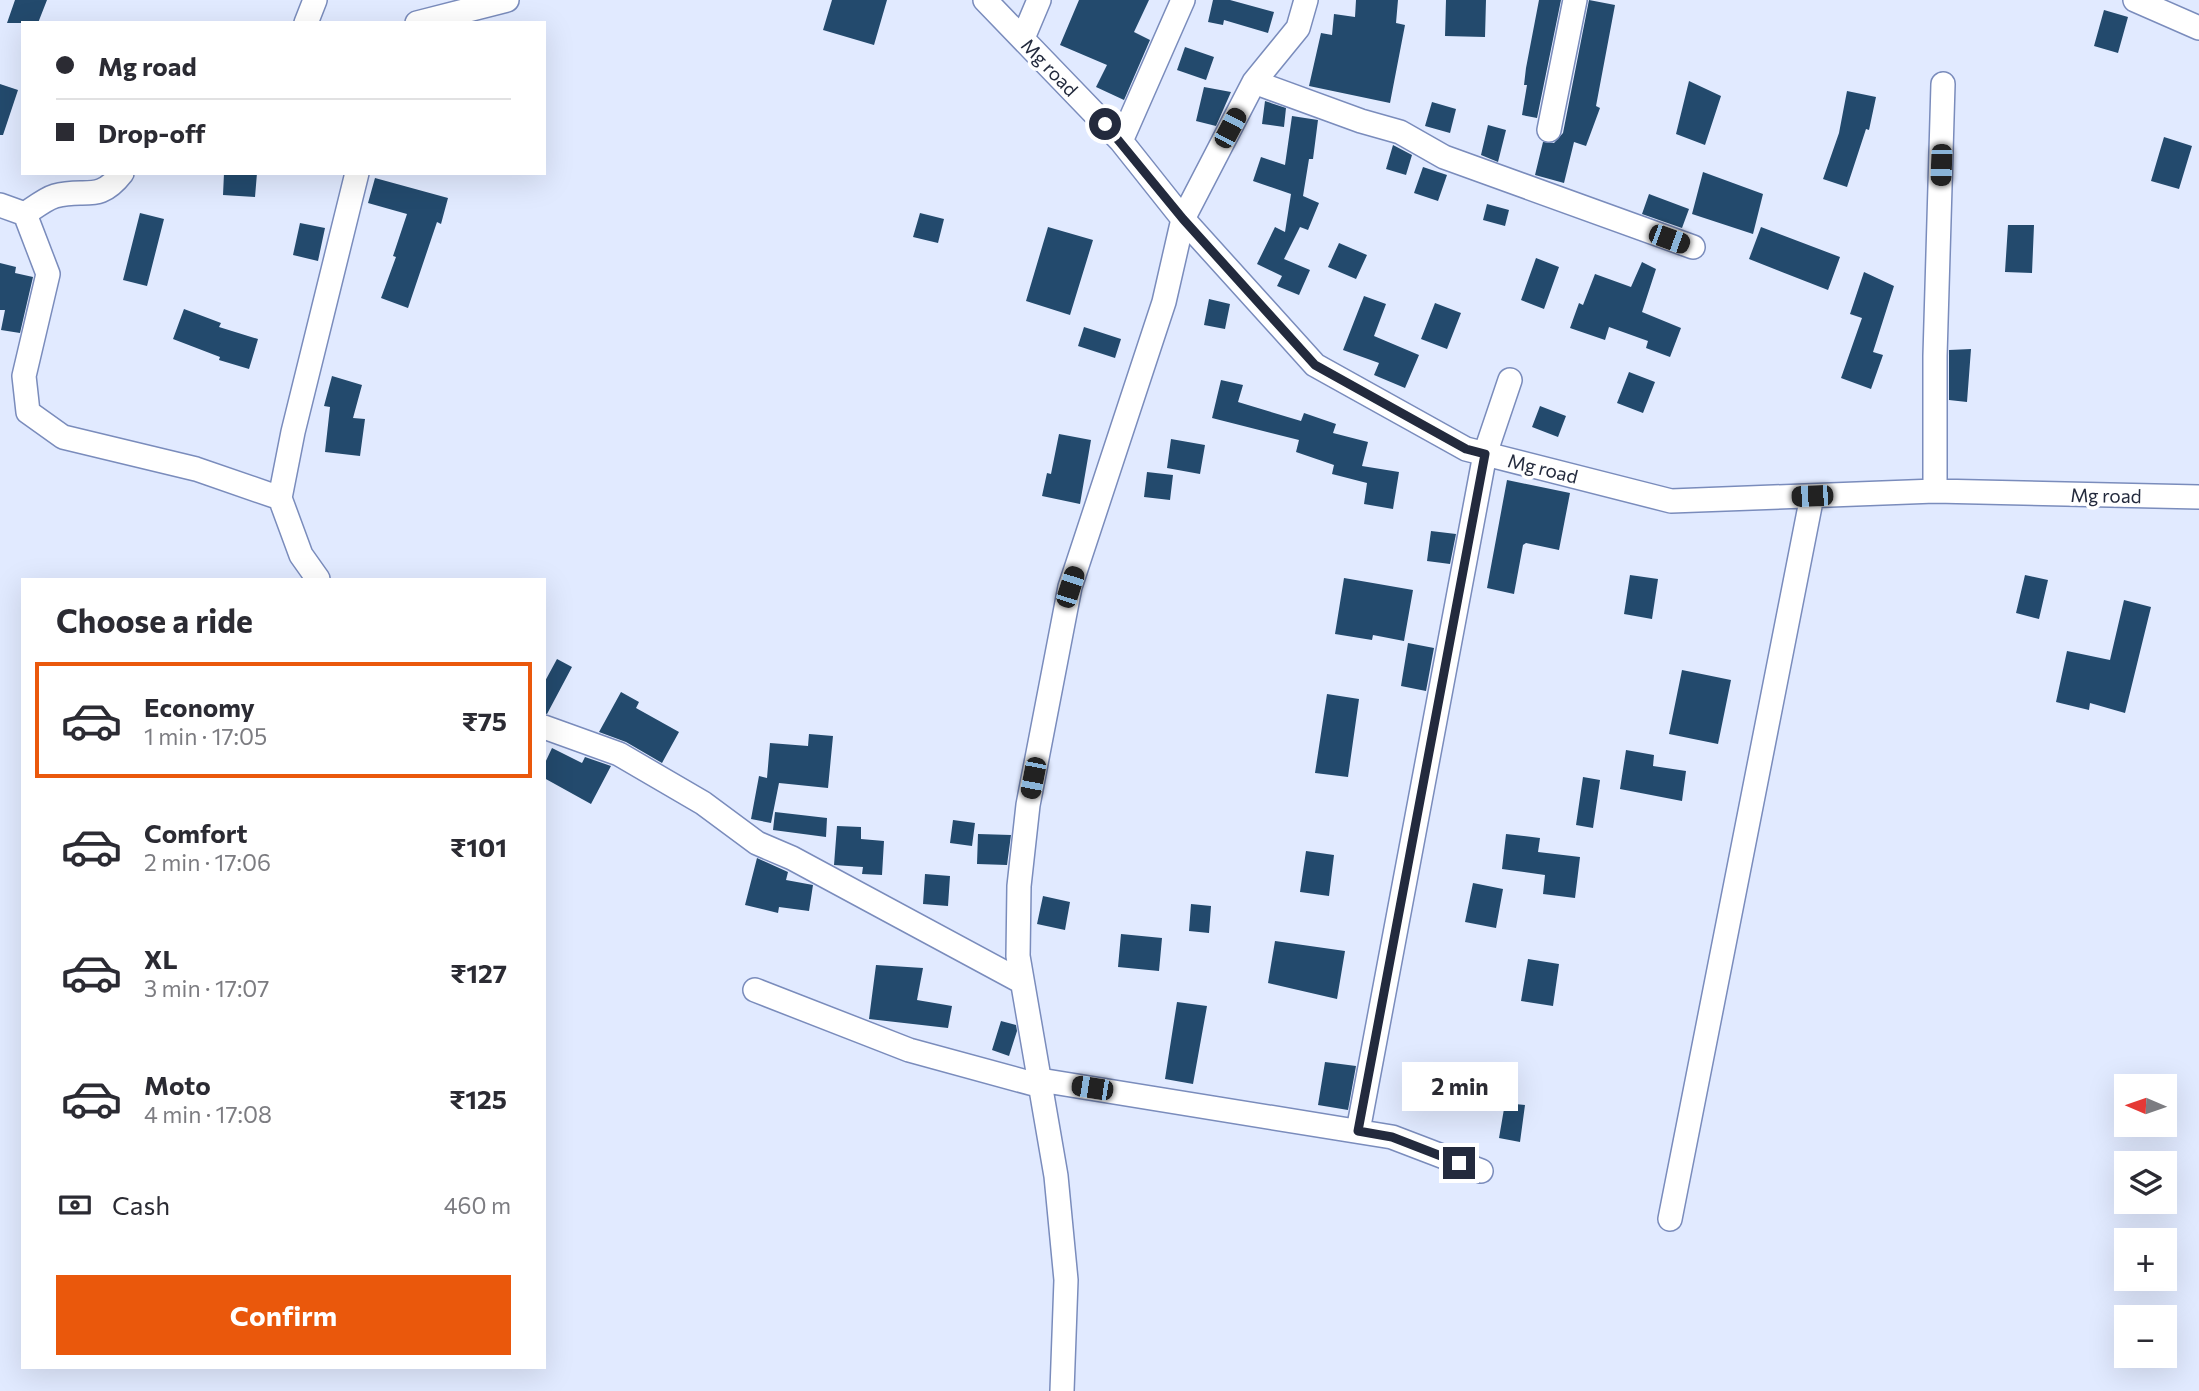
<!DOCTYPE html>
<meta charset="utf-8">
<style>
:root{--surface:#fff;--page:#f2f2f3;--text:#2b2b33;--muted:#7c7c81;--line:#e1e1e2;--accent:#ea580c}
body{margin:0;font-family:Commissioner,sans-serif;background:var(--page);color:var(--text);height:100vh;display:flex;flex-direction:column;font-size:26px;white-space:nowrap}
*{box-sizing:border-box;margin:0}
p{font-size:23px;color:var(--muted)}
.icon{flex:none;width:38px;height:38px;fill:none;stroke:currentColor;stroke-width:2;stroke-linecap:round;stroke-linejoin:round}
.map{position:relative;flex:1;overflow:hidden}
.drawer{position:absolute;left:21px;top:578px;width:525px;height:791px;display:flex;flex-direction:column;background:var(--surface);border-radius:0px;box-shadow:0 7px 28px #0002}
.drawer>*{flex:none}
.banner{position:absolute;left:21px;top:21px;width:525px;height:154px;border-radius:0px;box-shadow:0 7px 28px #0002;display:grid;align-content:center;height:154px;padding:0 35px;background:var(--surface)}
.needle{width:46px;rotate:272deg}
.buttons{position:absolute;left:2114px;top:1074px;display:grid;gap:14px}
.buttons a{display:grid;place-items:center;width:63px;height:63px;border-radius:0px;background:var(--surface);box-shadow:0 7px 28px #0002;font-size:35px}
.end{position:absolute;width:32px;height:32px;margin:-16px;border:9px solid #232a3d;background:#fff;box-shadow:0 0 0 4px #fff}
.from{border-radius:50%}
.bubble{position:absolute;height:49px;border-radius:0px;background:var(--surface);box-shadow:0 7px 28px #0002;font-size:23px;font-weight:700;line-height:49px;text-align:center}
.car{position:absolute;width:21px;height:42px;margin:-21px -10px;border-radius:9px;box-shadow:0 0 5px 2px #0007;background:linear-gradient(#222 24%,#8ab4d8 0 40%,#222 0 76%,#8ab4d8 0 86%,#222 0)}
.banner b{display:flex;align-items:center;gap:24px;height:66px;font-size:26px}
.banner b+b{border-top:2px solid var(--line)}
.banner i{width:18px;height:18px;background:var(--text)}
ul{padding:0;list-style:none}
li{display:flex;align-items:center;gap:21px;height:116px;margin:0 14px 10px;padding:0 21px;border:4px solid transparent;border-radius:0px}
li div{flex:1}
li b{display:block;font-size:26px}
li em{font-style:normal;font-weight:700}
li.active{border-color:var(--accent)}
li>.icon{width:63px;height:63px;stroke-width:1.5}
h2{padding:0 35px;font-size:32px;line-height:84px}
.pay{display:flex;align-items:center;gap:18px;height:77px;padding:0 35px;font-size:26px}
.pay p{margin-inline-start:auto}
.cta{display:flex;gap:14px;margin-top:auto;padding:14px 35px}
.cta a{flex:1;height:80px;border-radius:0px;background:var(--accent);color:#fff;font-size:28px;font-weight:700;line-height:80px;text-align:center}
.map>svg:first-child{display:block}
</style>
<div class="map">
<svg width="2199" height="1391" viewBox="0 0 2199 1391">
<rect width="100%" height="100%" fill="#e1eaff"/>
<path fill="#234a6d" d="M15,0H47L38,23H7Z
M832,0H887L874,45L823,30Z
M1079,0H1149L1134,32L1150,40L1124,100L1096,87L1107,65L1060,45Z
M1213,0H1230L1274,12L1268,33L1224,20L1223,25L1208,22Z
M1356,0H1398L1396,23L1405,25L1390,103L1309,86L1321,33L1332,35L1334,14L1355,17Z
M1446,0H1486L1485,37L1445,36Z
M1539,0H1561L1537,118L1522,115L1527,85H1524L1526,68Z
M1589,0L1615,5L1596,106L1600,108L1586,146L1574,142L1564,183L1535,175L1543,142L1554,143L1563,133Z
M2104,10L2128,17L2118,53L2094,46Z
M1185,47L1214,57L1206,80L1177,70Z
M1689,81L1721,96L1705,145L1676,134Z
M0,84L18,90L3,135H0Z
M1204,87L1231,92L1216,126L1196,121Z
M1847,91L1876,97L1869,130L1866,129L1847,187L1823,179L1839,133Z
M1265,101L1286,108L1284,127L1262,124Z
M1432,102L1456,109L1450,133L1425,126Z
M1292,116L1318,120L1313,159H1309L1303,196L1319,203L1308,230L1300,227L1284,259L1310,270L1299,295L1277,286L1282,276L1257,264L1275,227L1285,232L1291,194L1253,181L1261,157L1285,165Z
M1488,125L1506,130L1498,162L1481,155Z
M2164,137L2192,146L2179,189L2151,181Z
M1393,145L1412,155L1406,175L1386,169Z
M1423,167L1447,175L1438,201L1414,193Z
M1703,172L1763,194L1753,234L1692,214Z
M224,173H257L255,197L223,195Z
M375,178L448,198L441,224L437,222L408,308L381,298L396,257L393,256L407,214L368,203Z
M1649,194L1689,209L1682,228L1642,214Z
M1487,204L1509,210L1505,226L1483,220Z
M140,213L164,219L147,286L123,280Z
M920,213L944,219L938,243L913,237Z
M300,223L325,228L318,261L293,255Z
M2008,225H2034L2032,273L2005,272Z
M1048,227L1093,240L1070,315L1026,301Z
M1761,227L1840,257L1828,290L1749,259Z
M1339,243L1367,255L1356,279L1328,267Z
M1536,258L1559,267L1544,309L1521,300Z
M1642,262L1656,269L1642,312L1681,328L1670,357L1646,348L1648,341L1609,327L1605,340L1570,328L1579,303L1583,305L1595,274L1631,287Z
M0,263L16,267L15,273L33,277L20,333L1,330L5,310H0Z
M1864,272L1894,286L1873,352L1883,355L1871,389L1841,378L1862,318L1850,314Z
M1364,296L1386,304L1374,336L1419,355L1405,388L1374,375L1379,363L1343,350Z
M1209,299L1230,304L1225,329L1204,325Z
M1435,303L1461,313L1447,349L1421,339Z
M184,309L221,323L219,327L258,339L249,369L219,360L220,357L173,339Z
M1084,327L1121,339L1115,358L1078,346Z
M1971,349L1967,402L1949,400V350Z
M1629,372L1655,382L1643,413L1617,403Z
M332,376L362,385L353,418L365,419L360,456L325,452L330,407L324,406Z
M1221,380L1243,385L1238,402L1301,421L1304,413L1336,424L1333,433L1368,442L1362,466L1399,472L1393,509L1364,504L1367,483L1332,474L1334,465L1296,452L1299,440L1212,418Z
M1540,406L1566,416L1558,437L1532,427Z
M1059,434L1091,440L1080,504L1042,496L1047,473L1051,474Z
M1171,439L1205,445L1200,474L1167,468Z
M1147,472L1173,475L1170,500L1144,497Z
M1507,480L1570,493L1559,550L1526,543L1523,545L1514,594L1487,588Z
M1431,531L1456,534L1450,564L1427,561Z
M1630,575L1658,579L1652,619L1624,614Z
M2025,575L2048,580L2039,619L2016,613Z
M1344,578L1413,590L1404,641L1373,635L1372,640L1335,634Z
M2124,600L2151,607L2125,713L2090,703L2089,710L2056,702L2067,651L2110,660Z
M1408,643L1434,648L1426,691L1401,686Z
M557,659L572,667L547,714L544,713V683Z
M1682,670L1731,680L1718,744L1669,734Z
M621,692L639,702L636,708L679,732L662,763L626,742L599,732Z
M1327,694L1359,699L1348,777L1315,773Z
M809,734L833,736L828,788L779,783L771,823L751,819L759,776L767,778L770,743L808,746Z
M552,748L582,763L585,757L611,766L591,804L544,778V765Z
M1626,750L1654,755L1653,766L1686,771L1682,801L1620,789Z
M1583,777L1600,780L1593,828L1576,825Z
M775,812L827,818L826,837L773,830Z
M953,820L975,823L972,846L950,843Z
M837,826L861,827V839L884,841L882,875L862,874L863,867L834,865Z
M978,834L1011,835L1007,865L977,864Z
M1506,834L1540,838L1538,852L1580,857L1575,898L1543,894L1545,875L1502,869Z
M1306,851L1334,855L1329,896L1300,892Z
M757,858L788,872L786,880L813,885L809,911L779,907L778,913L745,905Z
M925,874L950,876L948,906L923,904Z
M1473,883L1503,889L1496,928L1465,922Z
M1043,896L1070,902L1065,930L1037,924Z
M1191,904L1211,906L1209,933L1189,931Z
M1121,934L1162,938L1159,971L1118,967Z
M1275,941L1345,951L1337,999L1268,983Z
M1528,959L1559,964L1553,1006L1521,1001Z
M876,965L923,968L917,1000L952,1006L948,1028L869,1019Z
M1177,1002L1207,1006L1193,1084L1165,1079Z
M1001,1021L1016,1025L1017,1031L1009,1056L992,1050Z
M1325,1062L1356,1066L1348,1110L1318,1105Z
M1505,1103L1525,1105L1520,1142L1499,1138Z"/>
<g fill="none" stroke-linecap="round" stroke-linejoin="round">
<g stroke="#7a8cbc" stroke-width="26">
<path id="street" d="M985,0L1121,141L1183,219L1315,365L1466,449L1671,501L1935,491L2199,497
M2135,0L2199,28
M306,23L315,0
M417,23L507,0
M1023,38L1039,0
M1254,82L1361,121L1400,132L1444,157L1693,247
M1549,130L1575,0
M1121,141L1183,0
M0,205L25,214L48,274L24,376L28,412L63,437L196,469L280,498
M25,214C34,208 45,199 55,196C85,187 98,204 122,173
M1935,491V356L1943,84
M318,579L301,555L280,498L293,432L357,173
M544,727L619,754L703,803L757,843L792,858L1022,982
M755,990L909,1050L1041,1086
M1040,1080L1392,1137L1481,1171
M1358,1131L1485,454L1510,380
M1670,1219L1812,496
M1062,1391L1066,1280L1056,1176L1018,956L1019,886L1028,805L1070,587L1164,302L1183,219L1254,82L1298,28L1306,0"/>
</g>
<use href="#street" stroke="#fff" stroke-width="23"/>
</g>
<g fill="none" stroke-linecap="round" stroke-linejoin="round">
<path stroke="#232a3d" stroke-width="9" d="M1105,124L1183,219L1315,365L1466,449L1485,454L1358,1131L1392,1137L1459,1163"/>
</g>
<g text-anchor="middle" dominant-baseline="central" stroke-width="7" stroke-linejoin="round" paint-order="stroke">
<g font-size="19" fill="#232a3d" stroke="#fff">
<text transform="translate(1050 67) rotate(46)">Mg road</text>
<text transform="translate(1543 468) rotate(14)">Mg road</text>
<text transform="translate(2106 495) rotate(1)">Mg road</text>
</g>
</g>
</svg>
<div class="buttons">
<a><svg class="needle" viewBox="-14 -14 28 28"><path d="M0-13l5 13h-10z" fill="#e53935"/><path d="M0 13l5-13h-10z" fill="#7c7c81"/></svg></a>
<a><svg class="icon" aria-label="layers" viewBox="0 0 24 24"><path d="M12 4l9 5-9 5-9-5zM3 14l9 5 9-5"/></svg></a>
<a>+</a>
<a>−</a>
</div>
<i class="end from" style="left:1105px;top:124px"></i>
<i class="end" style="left:1459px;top:1163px"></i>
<div class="bubble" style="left:1402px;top:1062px;width:116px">2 min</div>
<i class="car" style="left:1230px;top:128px;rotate:28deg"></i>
<i class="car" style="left:1941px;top:165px;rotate:182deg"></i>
<i class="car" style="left:1669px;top:239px;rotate:110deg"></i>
<i class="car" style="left:1812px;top:496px;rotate:268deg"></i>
<i class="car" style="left:1070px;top:587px;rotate:18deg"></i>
<i class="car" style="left:1033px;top:778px;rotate:191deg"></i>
<i class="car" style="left:1092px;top:1088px;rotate:279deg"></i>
<div class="banner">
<b><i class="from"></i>Mg road</b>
<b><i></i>Drop-off</b>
</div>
<section class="drawer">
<h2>Choose a ride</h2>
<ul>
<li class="active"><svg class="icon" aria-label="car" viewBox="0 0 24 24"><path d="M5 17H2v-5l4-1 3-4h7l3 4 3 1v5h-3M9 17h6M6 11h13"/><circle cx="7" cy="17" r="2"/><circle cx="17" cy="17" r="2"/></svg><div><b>Economy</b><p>1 min · 17:05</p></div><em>₹75</em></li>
<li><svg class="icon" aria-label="car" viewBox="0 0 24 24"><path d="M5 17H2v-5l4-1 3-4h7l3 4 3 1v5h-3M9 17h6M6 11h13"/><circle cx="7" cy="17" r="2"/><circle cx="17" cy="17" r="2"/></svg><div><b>Comfort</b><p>2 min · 17:06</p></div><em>₹101</em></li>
<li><svg class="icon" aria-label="car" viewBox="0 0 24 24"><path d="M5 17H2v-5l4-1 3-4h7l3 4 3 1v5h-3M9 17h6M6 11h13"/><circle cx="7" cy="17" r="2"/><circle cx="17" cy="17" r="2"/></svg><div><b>XL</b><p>3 min · 17:07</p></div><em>₹127</em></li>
<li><svg class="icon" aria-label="car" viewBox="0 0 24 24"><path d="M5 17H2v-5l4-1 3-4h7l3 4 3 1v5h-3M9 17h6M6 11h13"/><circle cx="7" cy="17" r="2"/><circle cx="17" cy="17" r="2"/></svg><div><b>Moto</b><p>4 min · 17:08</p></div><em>₹125</em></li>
</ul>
<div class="pay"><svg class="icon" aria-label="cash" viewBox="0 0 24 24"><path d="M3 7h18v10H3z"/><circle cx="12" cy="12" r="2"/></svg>Cash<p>460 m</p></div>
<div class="cta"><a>Confirm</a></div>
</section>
</div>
